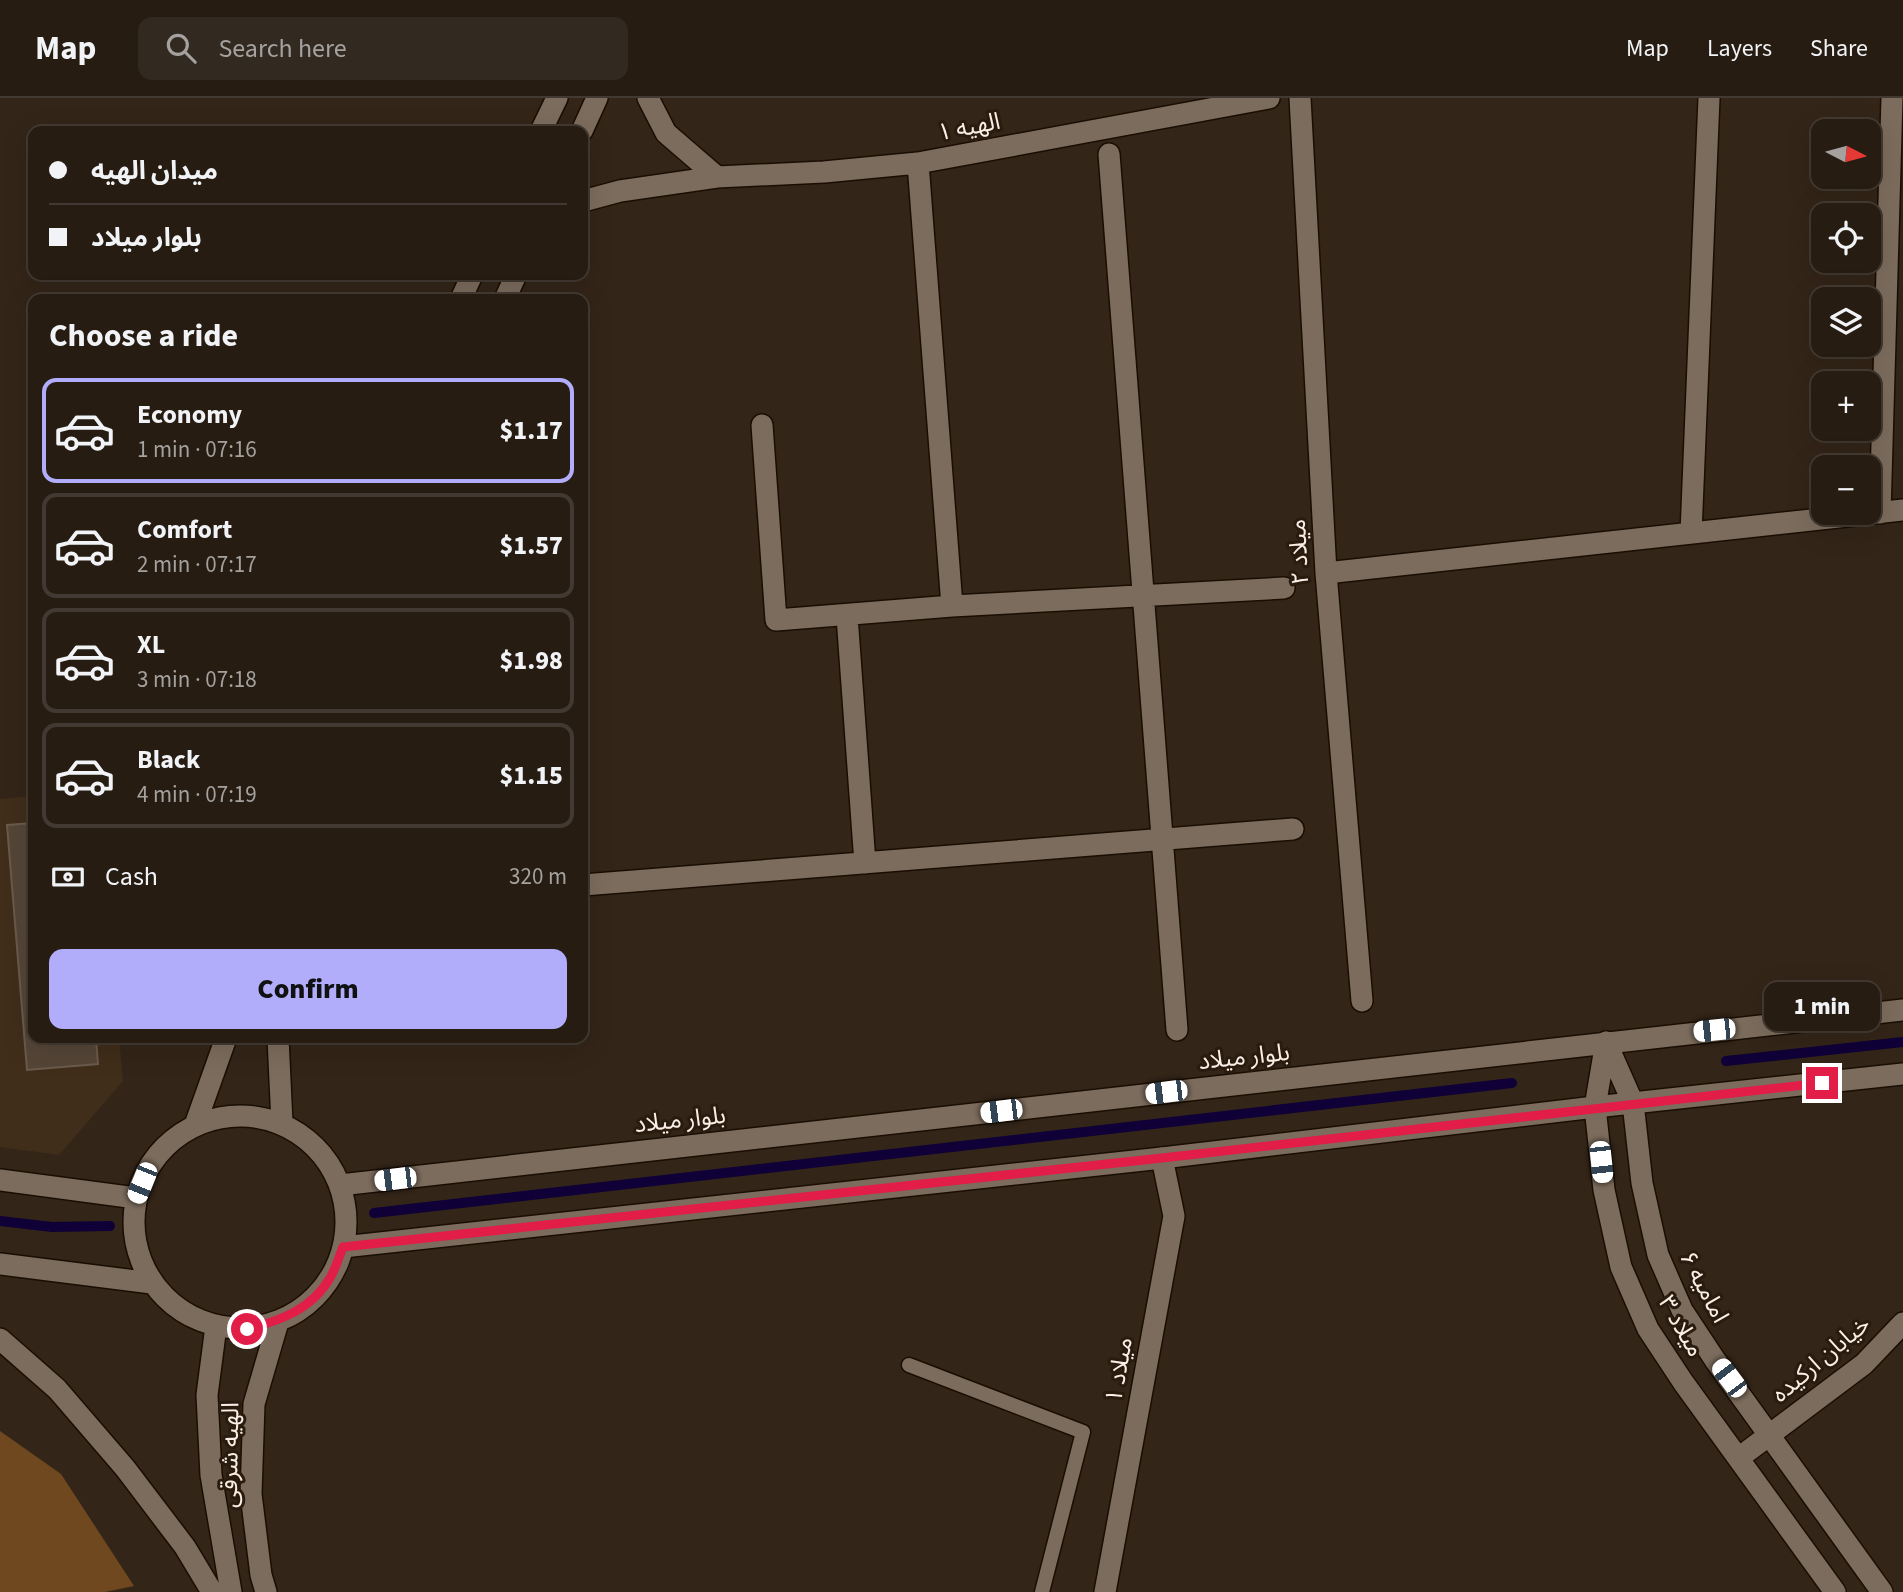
<!DOCTYPE html>
<meta charset="utf-8">
<style>
:root{--surface:#261c12;--page:#322920;--text:#f1f3f6;--muted:#a4a19f;--line:#423a32;--accent:#b1adfa}
body{margin:0;font-family:"Source Sans 3","Noto Sans Arabic",sans-serif;background:var(--page);color:var(--text);height:100vh;display:flex;flex-direction:column;font-size:26px;white-space:nowrap}
*{box-sizing:border-box;margin:0}
p{font-size:23px;color:var(--muted)}
.icon{flex:none;width:38px;height:38px;fill:none;stroke:currentColor;stroke-width:2;stroke-linecap:round;stroke-linejoin:round}
.map{position:relative;flex:1;overflow:hidden}
.details{position:absolute;left:28px;top:196px;width:560px;height:749px;display:flex;flex-direction:column;background:var(--surface);border-radius:14px;box-shadow:0 7px 28px #0002,0 0 0 2px var(--line)}
.details>*{flex:none}
.hud{position:absolute;left:28px;top:28px;width:560px;height:154px;border-radius:14px;box-shadow:0 7px 28px #0002,0 0 0 2px var(--line);display:grid;align-content:center;height:154px;padding:0 21px;background:var(--surface)}
.needle{width:46px;rotate:96deg}
.tools{position:absolute;left:1811px;top:21px;display:grid;gap:14px}
.tools a{display:grid;place-items:center;width:70px;height:70px;border-radius:14px;background:var(--surface);box-shadow:0 7px 28px #0002,0 0 0 2px var(--line);font-size:35px}
.end{position:absolute;width:32px;height:32px;margin:-16px;border:9px solid #e11d48;background:#fff;box-shadow:0 0 0 4px #fff}
.from{border-radius:50%}
.bubble{position:absolute;height:49px;border-radius:14px;background:var(--surface);box-shadow:0 7px 28px #0002,0 0 0 2px var(--line);font-size:23px;font-weight:800;line-height:49px;text-align:center}
.car{position:absolute;width:21px;height:42px;margin:-21px -10px;border-radius:9px;box-shadow:0 0 5px 2px #0007;background:linear-gradient(#fff 24%,#345 0 40%,#fff 0 76%,#345 0 86%,#fff 0)}
.hud b{display:flex;align-items:center;gap:24px;height:66px;font-size:26px}
.hud b+b{border-top:2px solid var(--line)}
.hud i{width:18px;height:18px;background:var(--text)}
ul{padding:0;list-style:none}
li{display:flex;align-items:center;gap:21px;height:105px;margin:0 14px 10px;padding:0 7px;border:4px solid var(--line);border-radius:14px}
li div{flex:1}
li b{display:block;font-size:26px}
li em{font-style:normal;font-weight:800}
li.current{border-color:var(--accent)}
li>.icon{width:63px;height:63px;stroke-width:1.5}
h2{padding:0 21px;font-size:32px;line-height:84px}
.pay{display:flex;align-items:center;gap:18px;height:77px;padding:0 21px;font-size:26px}
.pay p{margin-inline-start:auto}
.button{display:flex;gap:14px;margin-top:auto;padding:14px 21px}
.button a{flex:1;height:80px;border-radius:14px;background:var(--accent);color:#111;font-size:28px;font-weight:800;line-height:80px;text-align:center}
header{display:flex;align-items:center;gap:42px;box-sizing:border-box;height:98px;padding:0 35px;background:var(--surface);border-bottom:2px solid var(--line)}
header strong{font-size:33px}
nav{display:flex;gap:38px;margin-inline-start:auto;font-size:24px}
.search{width:490px;height:63px;background:var(--page);display:flex;align-items:center;gap:18px;box-sizing:border-box;padding:0 24px;border-radius:14px;color:var(--muted);font-size:26px}
.map>svg:first-child{display:block}
</style>
<header>
<strong>Map</strong>
<div class="search"><svg class="icon" aria-label="search" viewBox="0 0 24 24"><circle cx="10" cy="10" r="6"/><path d="M15 15l6 6"/></svg>Search here</div>
<nav><a>Map</a><a>Layers</a><a>Share</a></nav>
</header>
<div class="map">
<svg width="1903" height="1494" viewBox="0 0 1903 1494">
<rect width="100%" height="100%" fill="#332518"/>
<path fill="#402d1a" d="M33,698V940H119L123,983L59,1057L0,1049V701Z"/>
<path fill="#6f481f" d="M0,1333L61,1376L134,1488L105,1494H0Z"/>
<g fill="none" stroke-linecap="round" stroke-linejoin="round">
<path stroke="#0f0037" stroke-width="10" d="M1726,963L1903,944
M374,1115L1512,985
M0,1123L52,1129L110,1128"/>
</g>
<path fill="#544537" stroke="#6a5a4b" stroke-width="2" d="M33,725V940H96L98,966L27,972L7,727Z"/>
<g fill="none" stroke-linecap="round" stroke-linejoin="round">
<g stroke="#1a0e03" stroke-width="17">
<path id="lane" d="M909,1267L1083,1334L1042,1494"/>
</g>
<g stroke="#1a0e03" stroke-width="24">
<path id="street" d="M1300,0L1326,475L1362,903
M1109,56L1177,932
M918,65L952,508
M717,79L824,74L918,65L1269,0
M583,103L620,93L717,79L666,35L648,0
M762,327L776,522L952,508L1284,490
M1880,415L1892,0
M1691,435L1709,0
M1326,475L1903,412
M847,518L865,765
M583,787L1293,731
M1606,944L1633,1005L1642,1085L1658,1157L1682,1212L1715,1262L1882,1494
M1606,944L1595,1009L1604,1092L1621,1169L1648,1231L1683,1284L1835,1494
M1740,1359L1864,1266L1903,1225
M1105,1494L1174,1118L1162,1060"/>
</g>
<g stroke="#1a0e03" stroke-width="24">
<path id="secondary" d="M541,33L557,0
M582,33L597,0
M461,201L472,177
M505,201L516,177
M278,940L282,1025
M134 1124a106 106 0 1 1 212 0a106 106 0 1 1-212 0Z
M195,1027L226,940
M0,1082L136,1100
M340,1087L1903,912
M343,1149L1162,1060L1595,1009L1903,976
M0,1166L152,1185
M216,1228L207,1297L211,1377L231,1494
M0,1241L57,1291L125,1370L185,1449L212,1494
M266,1494L261,1477L251,1396L254,1306L278,1224"/>
</g>
<use href="#lane" stroke="#7c6c5d" stroke-width="14"/>
<use href="#street" stroke="#7c6c5d" stroke-width="21"/>
<use href="#secondary" stroke="#7c6c5d" stroke-width="21"/>
</g>
<g fill="none" stroke-linecap="round" stroke-linejoin="round">
<path stroke="#e11d48" stroke-width="9" d="M247,1231C280,1223 312,1211 330,1180C336,1170 339,1159 343,1149L1162,1060L1822,985"/>
</g>
<g text-anchor="middle" dominant-baseline="central" stroke-width="6" stroke-linejoin="round" paint-order="stroke">
<g font-size="24" fill="#f9efe6" stroke="#291b0e">
<text transform="translate(969 29) rotate(-11)">الهیه ۱</text>
<text transform="translate(1299 454) rotate(-93)">میلاد ۲</text>
<text transform="translate(1244 959) rotate(-6)">بلوار میلاد</text>
<text transform="translate(680 1022) rotate(-6)">بلوار میلاد</text>
<text transform="translate(1704 1189) rotate(62)">امامیه ۶</text>
<text transform="translate(1681 1228) rotate(60)">میلاد ۳</text>
<text transform="translate(1821 1261) rotate(-40)">خیابان ارکیده</text>
<text transform="translate(1119 1272) rotate(-80)">میلاد ۱</text>
<text transform="translate(230 1357) rotate(-89)">الهیه شرقی</text>
</g>
</g>
</svg>
<div class="tools">
<a><svg class="needle" viewBox="-14 -14 28 28"><path d="M0-13l5 13h-10z" fill="#e53935"/><path d="M0 13l5-13h-10z" fill="#a4a19f"/></svg></a>
<a><svg class="icon" aria-label="locate" viewBox="0 0 24 24"><circle cx="12" cy="12" r="6"/><path d="M12 2v4M12 18v4M2 12h4M18 12h4"/></svg></a>
<a><svg class="icon" aria-label="layers" viewBox="0 0 24 24"><path d="M12 4l9 5-9 5-9-5zM3 14l9 5 9-5"/></svg></a>
<a>+</a>
<a>−</a>
</div>
<i class="end from" style="left:247px;top:1231px"></i>
<i class="end" style="left:1822px;top:985px"></i>
<div class="bubble" style="left:1764px;top:884px;width:116px">1 min</div>
<i class="car" style="left:1714px;top:932px;rotate:264deg"></i>
<i class="car" style="left:1166px;top:994px;rotate:263deg"></i>
<i class="car" style="left:1001px;top:1013px;rotate:263deg"></i>
<i class="car" style="left:1601px;top:1064px;rotate:174deg"></i>
<i class="car" style="left:395px;top:1081px;rotate:263deg"></i>
<i class="car" style="left:142px;top:1085px;rotate:202deg"></i>
<i class="car" style="left:1729px;top:1280px;rotate:323deg"></i>
<div class="hud">
<b><i class="from"></i>میدان الهیه</b>
<b><i></i>بلوار میلاد</b>
</div>
<section class="details">
<h2>Choose a ride</h2>
<ul>
<li class="current"><svg class="icon" aria-label="car" viewBox="0 0 24 24"><path d="M5 17H2v-5l4-1 3-4h7l3 4 3 1v5h-3M9 17h6M6 11h13"/><circle cx="7" cy="17" r="2"/><circle cx="17" cy="17" r="2"/></svg><div><b>Economy</b><p>1 min · 07:16</p></div><em>$1.17</em></li>
<li><svg class="icon" aria-label="car" viewBox="0 0 24 24"><path d="M5 17H2v-5l4-1 3-4h7l3 4 3 1v5h-3M9 17h6M6 11h13"/><circle cx="7" cy="17" r="2"/><circle cx="17" cy="17" r="2"/></svg><div><b>Comfort</b><p>2 min · 07:17</p></div><em>$1.57</em></li>
<li><svg class="icon" aria-label="car" viewBox="0 0 24 24"><path d="M5 17H2v-5l4-1 3-4h7l3 4 3 1v5h-3M9 17h6M6 11h13"/><circle cx="7" cy="17" r="2"/><circle cx="17" cy="17" r="2"/></svg><div><b>XL</b><p>3 min · 07:18</p></div><em>$1.98</em></li>
<li><svg class="icon" aria-label="car" viewBox="0 0 24 24"><path d="M5 17H2v-5l4-1 3-4h7l3 4 3 1v5h-3M9 17h6M6 11h13"/><circle cx="7" cy="17" r="2"/><circle cx="17" cy="17" r="2"/></svg><div><b>Black</b><p>4 min · 07:19</p></div><em>$1.15</em></li>
</ul>
<div class="pay"><svg class="icon" aria-label="cash" viewBox="0 0 24 24"><path d="M3 7h18v10H3z"/><circle cx="12" cy="12" r="2"/></svg>Cash<p>320 m</p></div>
<div class="button"><a>Confirm</a></div>
</section>
</div>
